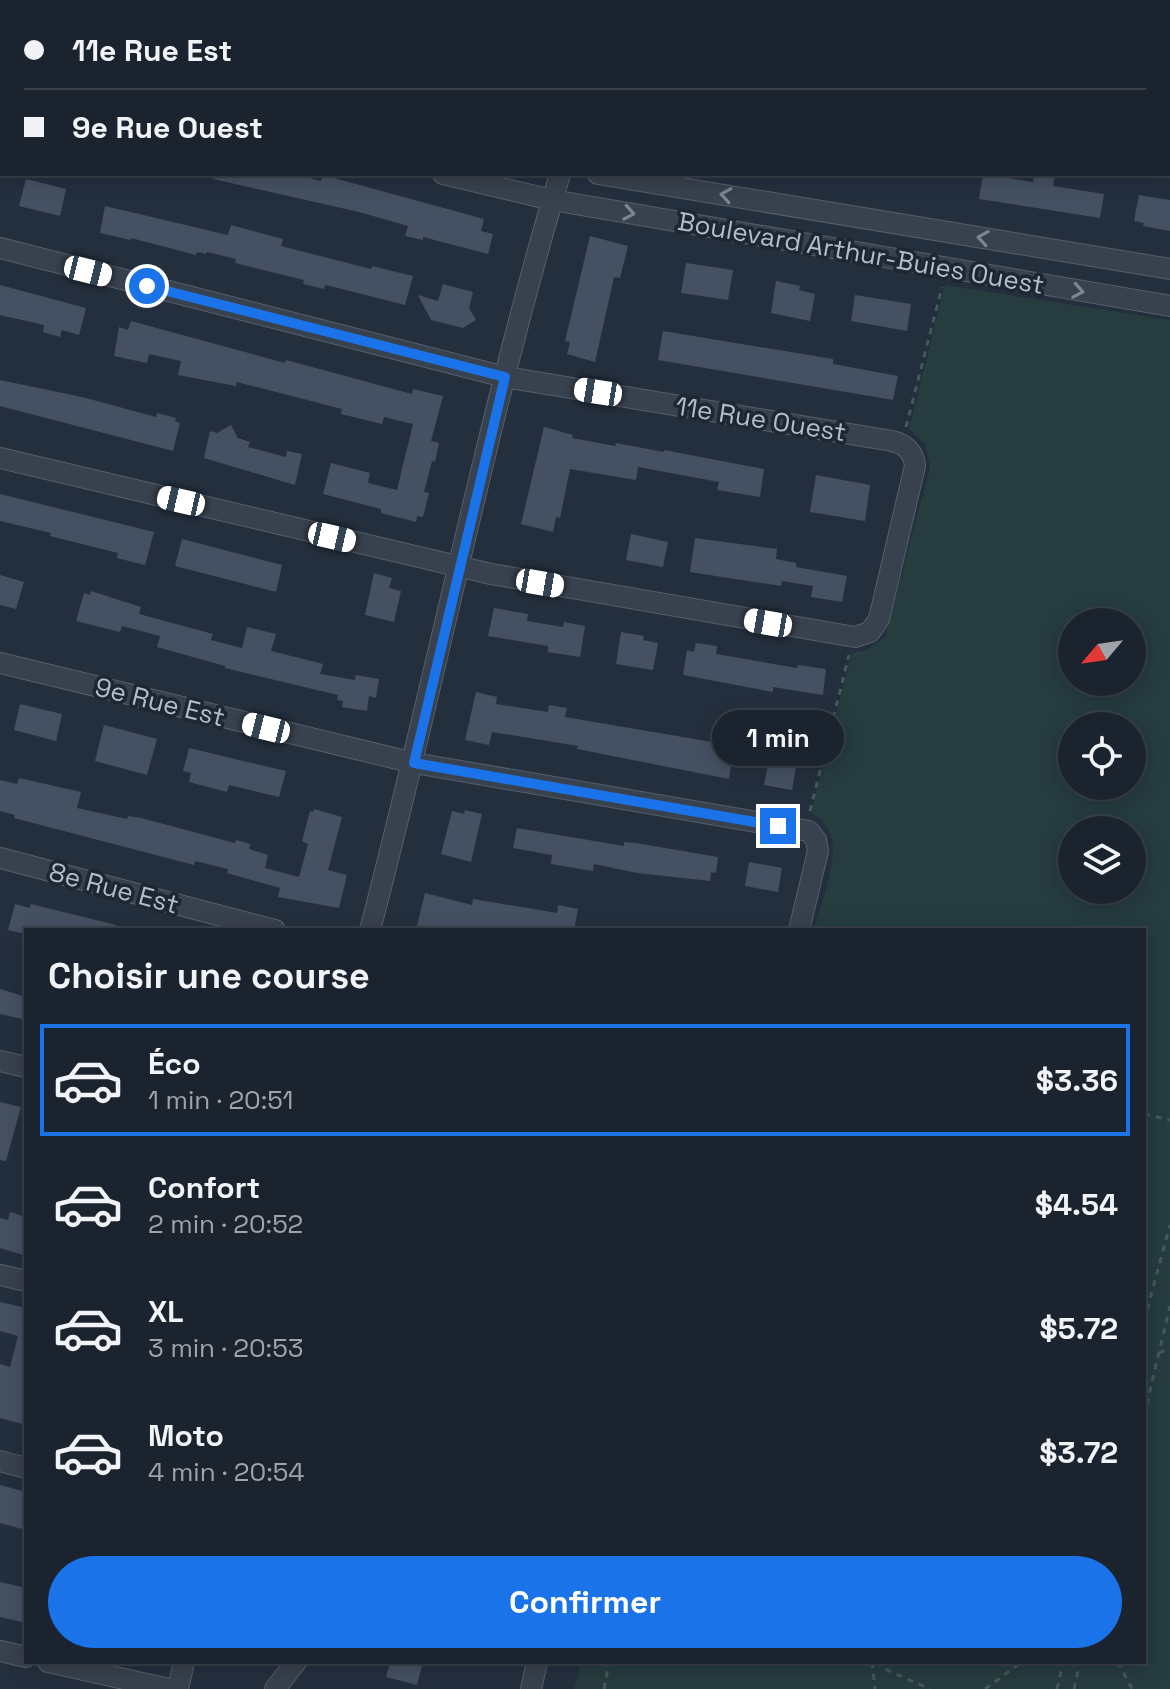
<!DOCTYPE html>
<html lang="fr">
<meta charset="utf-8">
<style>
:root{--surface:#1b232e;--page:#242b36;--text:#f1f3f6;--muted:#a0a4aa;--line:#39404a;--accent:#1a73e8}
body{margin:0;font-family:"Space Grotesk",sans-serif;background:var(--page);color:var(--text);height:100vh;display:flex;flex-direction:column;font-size:30px;white-space:nowrap}
*{box-sizing:border-box;margin:0}
p{font-size:26px;color:var(--muted)}
.icon{flex:none;width:44px;height:44px;fill:none;stroke:currentColor;stroke-width:2;stroke-linecap:round;stroke-linejoin:round}
.map{position:relative;flex:1;overflow:hidden}
.sheet{position:absolute;left:24px;top:928px;width:1122px;height:736px;display:flex;flex-direction:column;background:var(--surface);border-radius:0px;box-shadow:0 4px 20px #0003,0 0 0 2px var(--line)}
.sheet>*{flex:none}
.guide{position:absolute;left:0px;top:0px;width:1170px;height:176px;box-shadow:0 4px 20px #0003,0 0 0 2px var(--line);display:grid;align-content:center;height:176px;padding:0 24px;background:var(--surface)}
.needle{width:52px;rotate:241deg}
.controls{position:absolute;left:1058px;top:608px;display:grid;gap:16px}
.controls a{display:grid;place-items:center;width:88px;height:88px;border-radius:50%;background:var(--surface);box-shadow:0 4px 20px #0003,0 0 0 2px var(--line);font-size:40px}
.end{position:absolute;width:36px;height:36px;margin:-18px;border:10px solid #1a73e8;background:#fff;box-shadow:0 0 0 4px #fff}
.from{border-radius:50%}
.bubble{position:absolute;height:56px;border-radius:28px;background:var(--surface);box-shadow:0 4px 20px #0003,0 0 0 2px var(--line);font-size:26px;font-weight:800;line-height:56px;text-align:center}
.car{position:absolute;width:24px;height:48px;margin:-24px -12px;border-radius:10px;box-shadow:0 0 6px 2px #0007;background:linear-gradient(#fff 24%,#345 0 40%,#fff 0 76%,#345 0 86%,#fff 0)}
.guide b{display:flex;align-items:center;gap:28px;height:76px;font-size:30px}
.guide b+b{border-top:2px solid var(--line)}
.guide i{width:20px;height:20px;background:var(--text)}
ul{padding:0;list-style:none}
li{display:flex;align-items:center;gap:24px;height:112px;margin:0 16px 12px;padding:0 8px;border:4px solid transparent;border-radius:0px}
li div{flex:1}
li b{display:block;font-size:30px}
li em{font-style:normal;font-weight:800}
li.active{border-color:var(--accent)}
li>.icon{width:72px;height:72px;stroke-width:1.5}
h2{padding:0 24px;font-size:36px;line-height:96px}
.action{display:flex;gap:16px;margin-top:auto;padding:16px 24px}
.action a{flex:1;height:92px;border-radius:48px;background:var(--accent);color:#fff;font-size:32px;font-weight:800;line-height:92px;text-align:center}
.map>svg:first-child{display:block}
</style>
<div class="map">
<svg width="1170" height="1689" viewBox="0 0 1170 1689">
<rect width="100%" height="100%" fill="#242f3e"/>
<path fill="#263c3f" fill-rule="evenodd" d="M945,285L1170,320V1689H574L581,1662H1144V930H814C820,907 839,858 831,836C828,826 819,818 811,812L852,653L866,650L885,637L930,467L925,444L909,429ZM1072,622H1132V682H1072ZM1072,726H1132V786H1072ZM1072,830H1132V890H1072Z"/>
<path fill="#455162" d="M213,174H295L321,181L323,175L484,219L481,231L493,234L488,254L423,237V240L405,236L408,226L359,212L213,179Z
M983,174L1033,182L1034,174H1055L1053,186L1104,194L1100,218L979,199Z
M26,179L66,189L60,216L19,206Z
M1139,195L1170,200V231L1143,226L1144,223L1134,221Z
M105,206L228,235L231,225L283,239L281,246L371,269L372,266L413,276L405,305L338,288L325,285L324,289L303,284L304,280L235,263L236,259L207,252L206,254L197,252L196,255L131,238V240L100,233Z
M590,236L628,246L620,278L614,277L595,362L567,354L570,342L565,341Z
M686,263L733,270L728,300L681,293Z
M776,281L800,286L799,290L815,294L810,321L771,313Z
M443,284L473,292L469,308L476,320L463,328L431,320L418,295L438,301Z
M0,285L86,308L79,335L62,330L60,337L43,332L44,325L0,315Z
M855,295L911,304L907,331L851,321Z
M131,321L285,363L286,360L412,394L413,389L443,396L431,441L439,443L435,462L432,461L424,492L429,493L423,517L417,516L416,522L381,513V509L323,494L331,463L370,473L368,483L397,490L413,424L384,417L382,424L341,414L342,409L237,382L236,386L178,375L181,361L149,354L147,363L114,356L119,327L128,330Z
M663,331L833,359V364L898,376L893,400L658,360Z
M0,380L82,397L156,417L157,413L176,418L175,421L180,423L173,451L0,406Z
M231,425L238,438L250,442L248,447L286,457L287,451L302,454L295,485L204,458L210,431L217,433Z
M544,427L573,435L572,438L615,446L616,443L664,452V450L764,469L760,497L717,490L719,482L638,467L636,480L570,469L560,518L556,517L553,532L521,524Z
M816,475L870,485L865,521L810,512Z
M0,494L154,532L145,565L117,558L118,553L50,536L51,533L0,521Z
M631,534L668,542L663,567L626,560Z
M695,538L777,549L776,559L796,563V567L847,576L842,602L811,597L813,586L782,581L781,586L690,572Z
M182,539L282,565L276,592L175,566Z
M374,573L392,578L389,588L401,591L394,622L365,615Z
M0,575L24,582L16,609L0,605Z
M91,591L141,607L139,614L213,634L211,640L242,648L247,627L276,634L271,651L323,664L320,674L355,680L356,675L379,679L376,698L369,696L367,711L342,707L343,701L337,700L338,695L225,668V666L157,647L160,636L122,626L120,632L76,621L84,593L90,595Z
M494,608L528,614L527,621L563,627L564,622L585,626L580,657L548,652V646L488,636Z
M621,632L644,636L643,640L658,643L653,670L616,664Z
M696,643L717,646L716,654L797,668L798,665L826,669L823,695L773,687V692L683,675L687,650L694,652Z
M476,692L497,697L496,704L548,712L549,705L567,708L565,717L724,744V750L733,752L729,779L577,749L578,746L492,732L489,745L465,740Z
M20,704L62,714L56,741L14,730Z
M104,725L157,739L147,775L95,761Z
M189,748L286,771L279,797L229,785L227,792L189,782L191,773L183,771Z
M777,757L793,760L792,765L796,766L792,790L764,785L769,760L776,762Z
M19,778L81,792L77,808L127,819L128,816L141,818L235,843L236,840L250,844L249,849L268,855L265,868L299,877L308,844L302,841L310,811L313,812L314,809L342,817L328,870L347,875L339,908L278,897L280,888L227,873L228,869L195,861L194,865L14,818L15,815L0,811V780L17,784Z
M465,810L482,814L471,862L441,854L452,811L464,814Z
M517,828L624,846V842L636,843L718,857L716,873L711,872L710,881L637,873L594,864L593,871L551,864L552,855L513,848Z
M749,862L782,868L778,892L745,886Z
M425,893L472,905L473,899L557,913L558,905L578,909L574,930H416Z
M15,904L30,908L31,904L116,925V930H26V934L8,930Z
M0,989L26,997V1020L0,1014Z
M0,1102L21,1107L6,1161L0,1160Z
M10,1212L26,1217V1245L23,1255L0,1248V1218L8,1220Z
M0,1302L26,1308V1425L0,1418V1364L10,1367L18,1336L0,1331Z
M0,1485L26,1492V1530L0,1523Z
M0,1582L26,1588V1623L0,1617Z
M390,1662H423L417,1685L386,1677Z"/>
<g fill="none" stroke-linecap="round" stroke-linejoin="round">
<g stroke="#565f6c" stroke-width="22">
<path id="minor" d="M664,0L676,2
M602,2L603,0
M0,23H2
M0,58L2,59
M1168,85H1170
M443,174L552,200L1170,306
M598,174L1170,269
M0,248L505,377L892,441C905,444 914,452 915,466L879,619L870,632L855,637L491,574L0,458
M0,663L414,763L809,831L816,840L818,851L799,930
M0,858L275,930
M370,930C436,679 486,423 560,174
M0,1061L26,1067
M0,1275L26,1281
M0,1461L26,1468
M0,1651L26,1657
M48,1662L169,1689
M178,1689L184,1662
M275,1689L296,1662
M531,1689L537,1662"/>
</g>
<path stroke="#44595c" stroke-width="3" stroke-dasharray="6 6" stroke-linecap="butt" d="M906,427L942,287
M810,811L849,655
M1144,1114L1170,1120
M1144,1321L1170,1225
M1159,1353L1170,1348
M1144,1416L1170,1306
M872,1662L875,1689
M876,1662L889,1671L930,1689
M1118,1662L1132,1689
M604,1689L609,1662
M985,1689L1022,1662
M1057,1689L1063,1662
M1074,1689L1080,1662"/>
<use href="#minor" stroke="#38414e" stroke-width="20"/>
</g>
<defs><path id="oneway-chevron" d="M-2-3.5L2.5 0L-2 3.5" fill="none" stroke-width="1.6" stroke-linecap="round" stroke-linejoin="round" transform="scale(2)"/></defs>
<g stroke="#7c8592">
<use href="#oneway-chevron" transform="translate(726 195) rotate(-171)"/>
<use href="#oneway-chevron" transform="translate(629 213) rotate(10)"/>
<use href="#oneway-chevron" transform="translate(983 238) rotate(-171)"/>
<use href="#oneway-chevron" transform="translate(1078 291) rotate(10)"/>
</g>
<g fill="none" stroke-linecap="round" stroke-linejoin="round">
<path stroke="#1a73e8" stroke-width="10" d="M147,286L505,377L414,763L778,826"/>
</g>
<g text-anchor="middle" dominant-baseline="central" stroke-width="7" stroke-linejoin="round" paint-order="stroke">
<g font-size="26" fill="#b4bcc9" stroke="#1d2633">
<text transform="translate(861 253) rotate(10)">Boulevard Arthur-Buies Ouest</text>
<text transform="translate(761 419) rotate(9)">11e Rue Ouest</text>
<text transform="translate(160 702) rotate(14)">9e Rue Est</text>
<text transform="translate(114 888) rotate(15)">8e Rue Est</text>
</g>
</g>
</svg>
<div class="controls">
<a><svg class="needle" viewBox="-14 -14 28 28"><path d="M0-13l5 13h-10z" fill="#e53935"/><path d="M0 13l5-13h-10z" fill="#a0a4aa"/></svg></a>
<a><svg class="icon" aria-label="locate" viewBox="0 0 24 24"><circle cx="12" cy="12" r="6"/><path d="M12 2v4M12 18v4M2 12h4M18 12h4"/></svg></a>
<a><svg class="icon" aria-label="layers" viewBox="0 0 24 24"><path d="M12 4l9 5-9 5-9-5zM3 14l9 5 9-5"/></svg></a>
</div>
<i class="end from" style="left:147px;top:286px"></i>
<i class="end" style="left:778px;top:826px"></i>
<div class="bubble" style="left:712px;top:710px;width:132px">1 min</div>
<i class="car" style="left:88px;top:271px;rotate:104deg"></i>
<i class="car" style="left:598px;top:392px;rotate:279deg"></i>
<i class="car" style="left:181px;top:501px;rotate:283deg"></i>
<i class="car" style="left:332px;top:537px;rotate:103deg"></i>
<i class="car" style="left:540px;top:583px;rotate:100deg"></i>
<i class="car" style="left:768px;top:623px;rotate:280deg"></i>
<i class="car" style="left:266px;top:728px;rotate:284deg"></i>
<div class="guide">
<b><i class="from"></i>11e Rue Est</b>
<b><i></i>9e Rue Ouest</b>
</div>
<section class="sheet">
<h2>Choisir une course</h2>
<ul>
<li class="active"><svg class="icon" aria-label="car" viewBox="0 0 24 24"><path d="M5 17H2v-5l4-1 3-4h7l3 4 3 1v5h-3M9 17h6M6 11h13"/><circle cx="7" cy="17" r="2"/><circle cx="17" cy="17" r="2"/></svg><div><b>Éco</b><p>1 min · 20:51</p></div><em>$3.36</em></li>
<li><svg class="icon" aria-label="car" viewBox="0 0 24 24"><path d="M5 17H2v-5l4-1 3-4h7l3 4 3 1v5h-3M9 17h6M6 11h13"/><circle cx="7" cy="17" r="2"/><circle cx="17" cy="17" r="2"/></svg><div><b>Confort</b><p>2 min · 20:52</p></div><em>$4.54</em></li>
<li><svg class="icon" aria-label="car" viewBox="0 0 24 24"><path d="M5 17H2v-5l4-1 3-4h7l3 4 3 1v5h-3M9 17h6M6 11h13"/><circle cx="7" cy="17" r="2"/><circle cx="17" cy="17" r="2"/></svg><div><b>XL</b><p>3 min · 20:53</p></div><em>$5.72</em></li>
<li><svg class="icon" aria-label="car" viewBox="0 0 24 24"><path d="M5 17H2v-5l4-1 3-4h7l3 4 3 1v5h-3M9 17h6M6 11h13"/><circle cx="7" cy="17" r="2"/><circle cx="17" cy="17" r="2"/></svg><div><b>Moto</b><p>4 min · 20:54</p></div><em>$3.72</em></li>
</ul>
<div class="action"><a>Confirmer</a></div>
</section>
</div>
